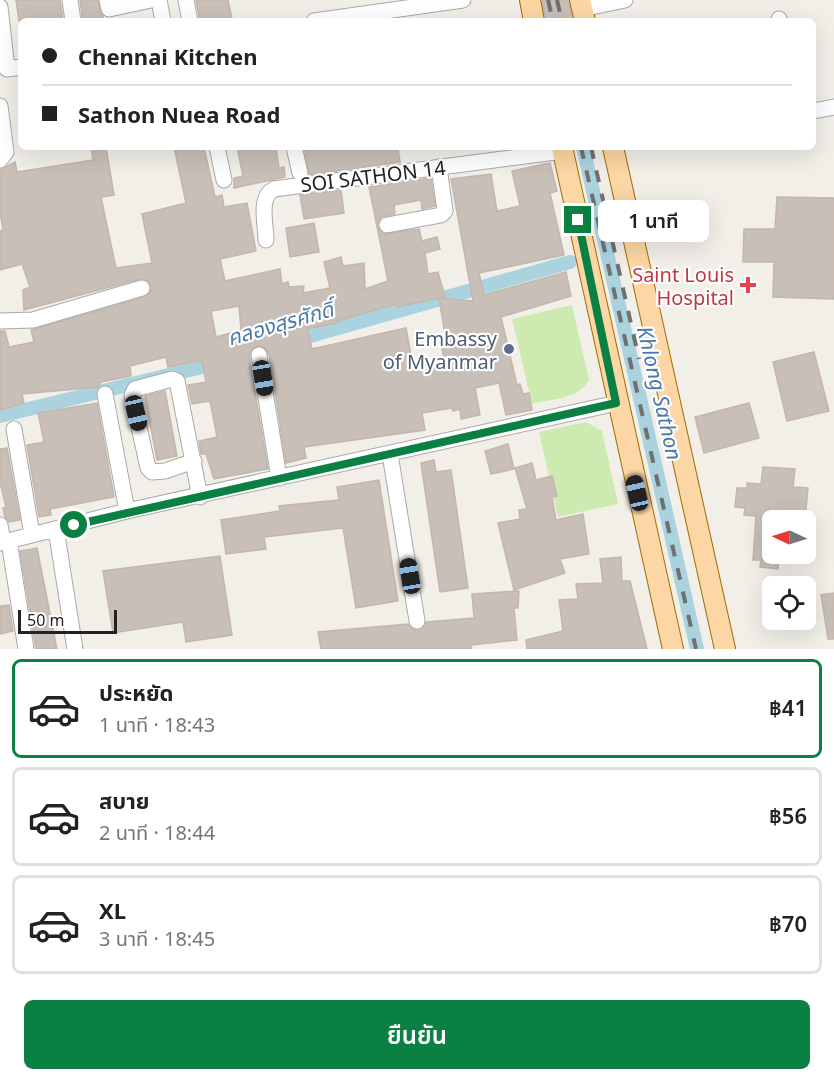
<!DOCTYPE html>
<html lang="th">
<meta charset="utf-8">
<style>
:root{--surface:#fff;--page:#f2f2f2;--text:#222;--muted:#767676;--line:#e0e0e0;--accent:#0b8043}
body{margin:0;font-family:"Noto Sans","Noto Sans Thai",sans-serif;background:var(--page);color:var(--text);height:100vh;display:flex;flex-direction:column;font-size:22px;white-space:nowrap}
*{box-sizing:border-box;margin:0}
p{font-size:20px;color:var(--muted)}
.icon{flex:none;width:33px;height:33px;fill:none;stroke:currentColor;stroke-width:2;stroke-linecap:round;stroke-linejoin:round}
.map{position:relative;height:649px;overflow:hidden}
.details{display:flex;flex-direction:column;background:var(--surface);flex:1}
.details>*{flex:none}
.top-card{position:absolute;left:18px;top:18px;width:798px;height:132px;border-radius:9px;box-shadow:0 6px 24px #0002;display:grid;align-content:center;height:132px;padding:0 24px;background:var(--surface)}
.needle{width:39px;rotate:274deg}
.buttons{position:absolute;left:762px;top:510px;display:grid;gap:12px}
.buttons a{display:grid;place-items:center;width:54px;height:54px;border-radius:9px;background:var(--surface);box-shadow:0 6px 24px #0002;font-size:30px}
.scale{position:absolute;left:18px;bottom:15px;width:99px;box-sizing:border-box;padding-left:6px;border:3px solid #222;border-top:0;font-size:16px;line-height:21px;white-space:nowrap;color:#222;-webkit-text-stroke:4px #fff;paint-order:stroke}
.end{position:absolute;width:27px;height:27px;margin:-14px;border:8px solid #0b8043;background:#fff;box-shadow:0 0 0 3px #fff}
.from{border-radius:50%}
.bubble{position:absolute;height:42px;border-radius:9px;background:var(--surface);box-shadow:0 6px 24px #0002;font-size:20px;font-weight:600;line-height:42px;text-align:center}
.car{position:absolute;width:18px;height:36px;margin:-18px -9px;border-radius:8px;box-shadow:0 0 4px 2px #0007;background:linear-gradient(#222 24%,#8ab4d8 0 40%,#222 0 76%,#8ab4d8 0 86%,#222 0)}
.top-card b{display:flex;align-items:center;gap:21px;height:57px;font-size:22px}
.top-card b+b{border-top:2px solid var(--line)}
.top-card i{width:15px;height:15px;background:var(--text)}
ul{padding:10px 0 0;list-style:none}
li{display:flex;align-items:center;gap:18px;height:99px;margin:0 12px 9px;padding:0 12px;border:3px solid var(--line);border-radius:9px}
li div{flex:1}
li b{display:block;font-size:22px}
li em{font-style:normal;font-weight:600}
li.current{border-color:var(--accent)}
li>.icon{width:54px;height:54px;stroke-width:1.5}
.action{display:flex;gap:12px;margin-top:auto;padding:12px 24px}
.action a{flex:1;height:69px;border-radius:9px;background:var(--accent);color:#fff;font-size:24px;font-weight:600;line-height:69px;text-align:center}
.map>svg:first-child{display:block}
</style>
<div class="map">
<svg width="834" height="649" viewBox="0 0 834 649">
<rect width="100%" height="100%" fill="#f2efe9"/>
<path fill="#cdebb0" d="M572,305L589,380C579,399 551,399 532,404L512,319Z
M586,422L602,431L618,504L558,517L539,432Z"/>
<g fill="none" stroke-linecap="round" stroke-linejoin="round">
<path stroke="#aad3df" stroke-width="14" d="M583,147L697,649
M0,416L198,368L570,262"/>
</g>
<path fill="#c7bfb8" stroke="#c4b6ab" stroke-width="1.5" fill-rule="evenodd" d="M16,0H60L63,21H19Z
M80,0H98L104,21H83Z
M196,0H228L232,19L200,21Z
M542,0H568L573,21H546Z
M91,147H106L114,195L101,197L116,268L152,263L142,214L186,203L174,147H204L215,197L222,195L224,207L247,203L256,251L220,259L225,281L280,269L282,284L288,282L289,287L304,286L303,293L330,288L324,262L341,257L343,266L364,263L365,289L388,281L369,187L431,178L435,206L422,209L421,200L394,205L395,214L381,217L377,226L384,234L419,229L422,241L437,237L440,249L425,253L428,274L438,272L445,297L397,307L396,304L337,321V323L307,329L312,349L406,328L414,372L445,367L441,342L446,341L439,298L473,301L451,179L491,174L497,211L520,206L512,171L550,163L557,191L550,193L564,255L479,273L484,295L566,272L571,296L501,317L517,385L520,384L523,394L529,393L532,410L506,415L499,383L475,388L480,415L461,419L460,409L453,411L452,408L422,413L425,430L304,447L306,458L286,463L269,353L263,346H257L250,351L249,357L268,469L214,479L206,454H201L199,441L217,437L210,401L192,404L188,385L206,382L202,360L168,367L166,357L130,366L131,376L101,382L98,387L22,394L24,403L0,410V331H5L9,347L34,342L31,330L145,297L151,291L149,281L140,279L24,310L23,290L30,287L22,264L0,270V231L3,230L0,212V170L15,162L17,172L93,160ZM239,306L241,330L216,337L211,311Z
M237,147H276L279,168L284,167L285,177L234,188V178L243,176Z
M304,147H398L400,162L309,175Z
M341,190L344,213L304,219L300,195Z
M777,197L834,198V299L773,297L774,262H743L744,229H775Z
M314,223L319,252L290,257L286,228Z
M814,352L829,411L787,421L773,362Z
M165,391L177,456L157,460L145,396Z
M97,403L114,497L50,509L51,515L39,517L27,445L44,442L38,413Z
M749,403L759,438L704,453L695,417Z
M508,444L514,469L491,474L485,451Z
M7,448L20,520L9,522L5,517L3,508L6,507L0,482V449Z
M434,460L436,472L451,470L468,588L440,592L421,463Z
M532,463L536,480L552,476L557,496L552,497L556,520L583,514L589,554L560,559L565,573L514,590L498,523L520,519L519,510L527,509L515,468Z
M763,467L795,469L793,487L808,488L805,520H772V554H779L778,569L760,567L761,560H753L756,516L744,515L745,508L735,507L737,488H747V483L761,484Z
M379,480L398,601L356,608L343,528L264,537L266,549L226,554L221,520L280,511L279,506L339,500L337,487Z
M37,548L57,649H36L20,551Z
M220,556L232,635L186,642L183,622L113,633L103,571Z
M621,557L622,581H630L647,649H527L526,640L563,631L559,600L578,599L576,584L603,583L600,559Z
M519,591L518,608H514L517,640L471,645V649H321L318,632L408,624L413,630H419L426,622L474,618L472,594Z
M834,593V639H828L821,595Z
M9,605L13,631L0,634V606Z"/>
<g fill="none" stroke-linecap="round" stroke-linejoin="round">
<g stroke="#a9a9a9" stroke-width="17">
<path id="minor" d="M70,0L73,21
M107,0L109,9L151,0
M159,0L163,21
M186,0L190,21
M0,7L7,69L21,67
M582,9L625,0
M779,19V21
M314,21L463,0
M0,106L6,152L0,160
M813,111L834,107
M217,147L224,180
M294,147L300,173
M387,225L441,215L445,211L439,167
M266,240C266,224 258,197 274,189L563,151
M0,321L33,320L142,288
M259,355L279,478
M105,394L127,511
M14,429L32,535
M390,454L417,621
M194,461L165,471L152,472L148,468L132,395L135,389L172,379L177,381L200,497
M0,525L3,542
M56,529L75,649
M9,541L26,649
M0,543L127,511L617,403"/>
</g>
<g stroke="#a06b00" stroke-width="22">
<path id="major" d="M530,0L534,21
M580,0L585,21
M562,147L673,649
M613,147L725,649"/>
</g>
<use href="#minor" stroke="#fff" stroke-width="15"/>
<use href="#major" stroke="#fcd6a4" stroke-width="20"/>
<path stroke="#707070" stroke-width="4" stroke-dasharray="12 12" stroke-linecap="butt" d="M548,0L553,21
M557,0L562,21
M581,147L696,649
M591,147L639,359"/>
</g>
<g fill="none" stroke-linecap="round" stroke-linejoin="round">
<path stroke="#0b8043" stroke-width="8" d="M74,525L616,403L578,220"/>
</g>
<path fill="#e0444e" stroke="#fff" stroke-width="2" d="M745 276h6v6h6v6h-6v6h-6v-6h-6v-6h6z"/>
<circle fill="#5c6f8a" stroke="#fff" stroke-width="2" cx="509" cy="349" r="6"/>
<g text-anchor="middle" dominant-baseline="central" stroke-width="4.5" stroke-linejoin="round" paint-order="stroke">
<g font-size="20" fill="#222" stroke="#fff">
<text transform="translate(373 176) rotate(-7)">SOI SATHON 14</text>
</g>
<g font-size="20" fill="#be3a42" stroke="#fff" text-anchor="end">
<text x="734" y="274">Saint Louis<tspan x="734" dy="23">Hospital</tspan></text>
</g>
<g font-size="20" fill="#4e5e75" stroke="#fff" text-anchor="end">
<text x="497" y="338">Embassy<tspan x="497" dy="23">of Myanmar</tspan></text>
</g>
<g font-size="21" font-style="italic" fill="#4a7aab" stroke="#fff">
<text transform="translate(280 323) rotate(-16)">คลองสุรศักดิ์</text>
<text transform="translate(660 393) rotate(77)">Khlong Sathon</text>
</g>
</g>
</svg>
<div class="buttons">
<a><svg class="needle" viewBox="-14 -14 28 28"><path d="M0-13l5 13h-10z" fill="#e53935"/><path d="M0 13l5-13h-10z" fill="#767676"/></svg></a>
<a><svg class="icon" aria-label="locate" viewBox="0 0 24 24"><circle cx="12" cy="12" r="6"/><path d="M12 2v4M12 18v4M2 12h4M18 12h4"/></svg></a>
</div>
<div class="scale">50 m</div>
<i class="end from" style="left:74px;top:525px"></i>
<i class="end" style="left:578px;top:220px"></i>
<div class="bubble" style="left:598px;top:200px;width:111px">1 นาที</div>
<i class="car" style="left:263px;top:378px;rotate:171deg"></i>
<i class="car" style="left:136px;top:413px;rotate:167deg"></i>
<i class="car" style="left:637px;top:493px;rotate:347deg"></i>
<i class="car" style="left:410px;top:576px;rotate:351deg"></i>
<div class="top-card">
<b><i class="from"></i>Chennai Kitchen</b>
<b><i></i>Sathon Nuea Road</b>
</div>
</div>
<section class="details">
<ul>
<li class="current"><svg class="icon" aria-label="car" viewBox="0 0 24 24"><path d="M5 17H2v-5l4-1 3-4h7l3 4 3 1v5h-3M9 17h6M6 11h13"/><circle cx="7" cy="17" r="2"/><circle cx="17" cy="17" r="2"/></svg><div><b>ประหยัด</b><p>1 นาที · 18:43</p></div><em>฿41</em></li>
<li><svg class="icon" aria-label="car" viewBox="0 0 24 24"><path d="M5 17H2v-5l4-1 3-4h7l3 4 3 1v5h-3M9 17h6M6 11h13"/><circle cx="7" cy="17" r="2"/><circle cx="17" cy="17" r="2"/></svg><div><b>สบาย</b><p>2 นาที · 18:44</p></div><em>฿56</em></li>
<li><svg class="icon" aria-label="car" viewBox="0 0 24 24"><path d="M5 17H2v-5l4-1 3-4h7l3 4 3 1v5h-3M9 17h6M6 11h13"/><circle cx="7" cy="17" r="2"/><circle cx="17" cy="17" r="2"/></svg><div><b>XL</b><p>3 นาที · 18:45</p></div><em>฿70</em></li>
</ul>
<div class="action"><a>ยืนยัน</a></div>
</section>
